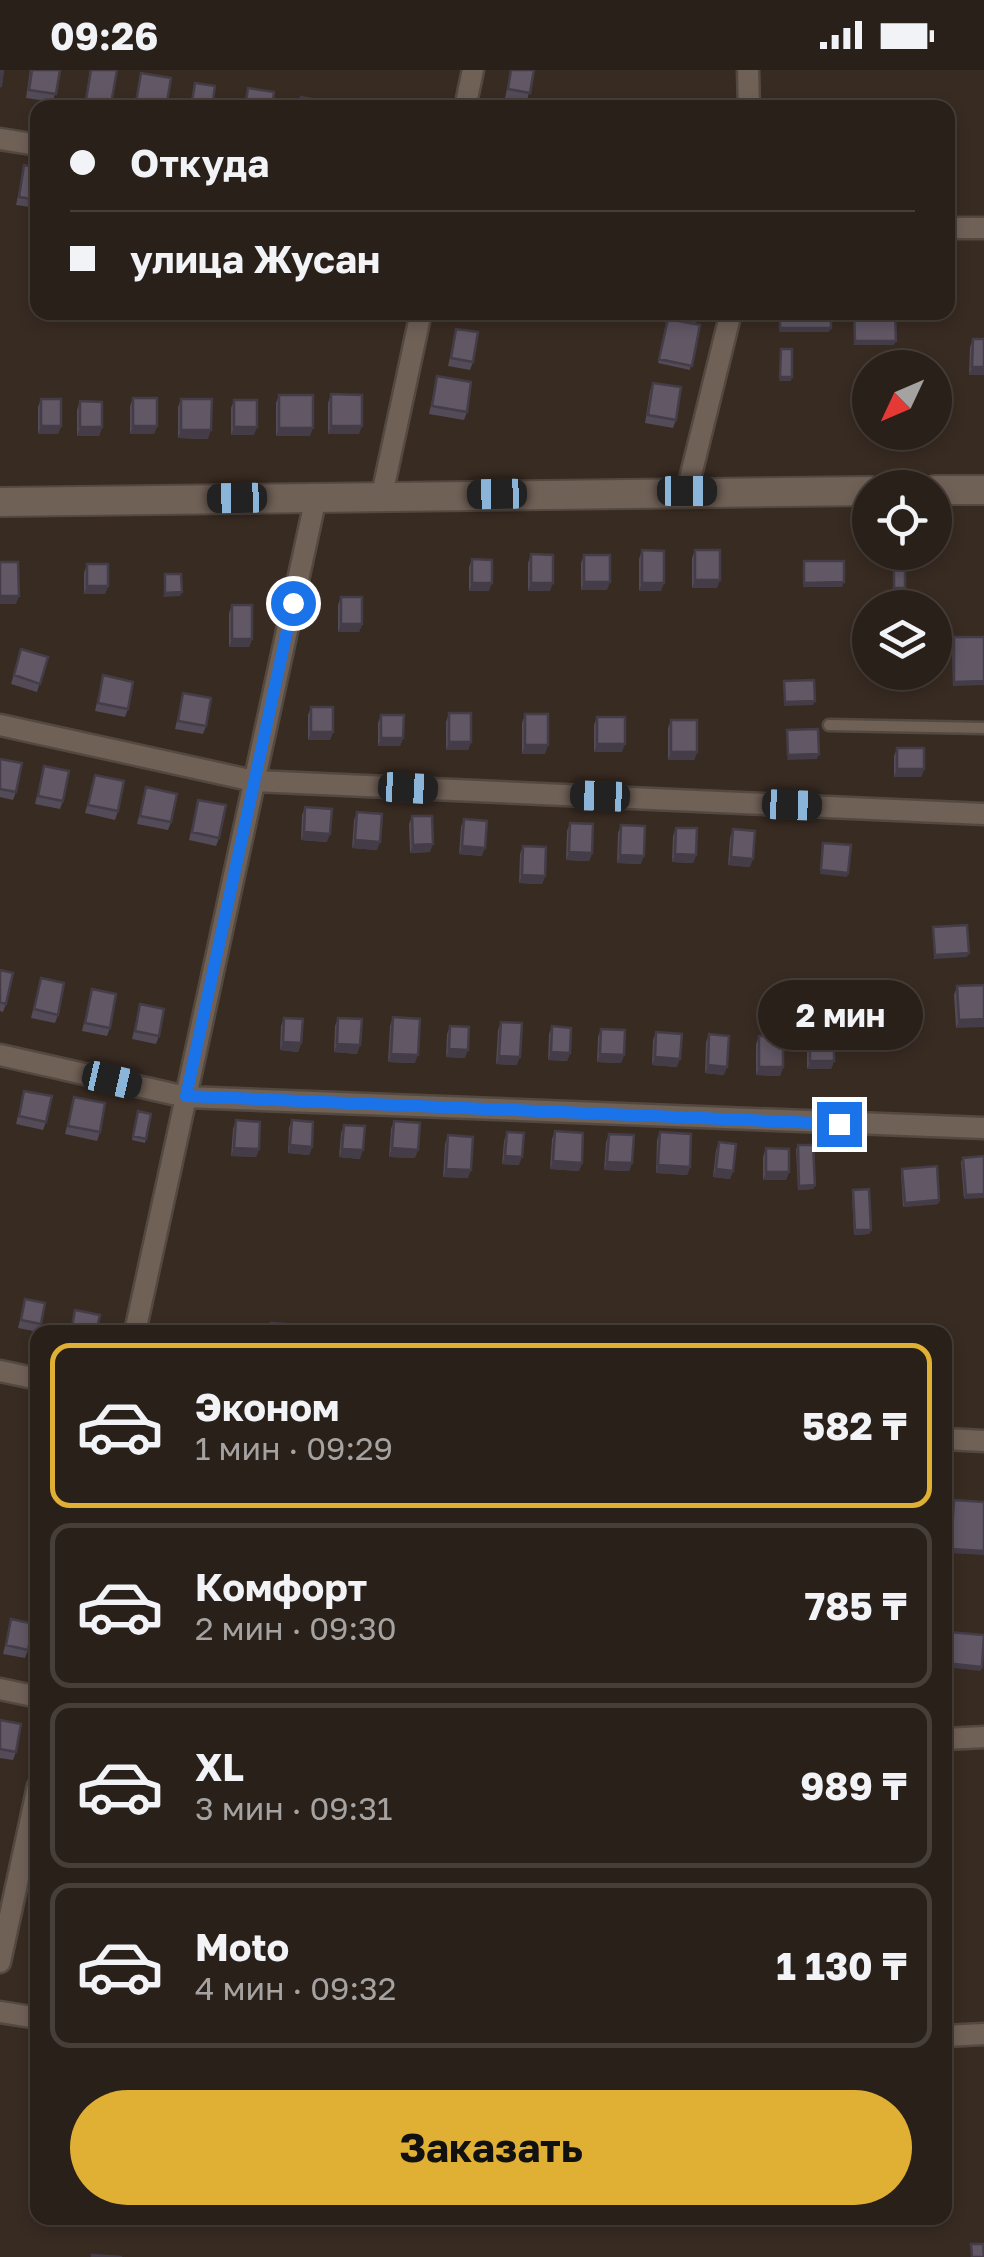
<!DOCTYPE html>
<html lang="ru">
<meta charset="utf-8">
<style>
:root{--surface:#2a201a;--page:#322823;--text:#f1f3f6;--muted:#a5a3a2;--line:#463e39;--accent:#e0b034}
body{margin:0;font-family:"Golos Text",sans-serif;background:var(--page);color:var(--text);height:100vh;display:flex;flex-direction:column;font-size:38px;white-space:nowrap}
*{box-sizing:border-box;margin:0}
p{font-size:32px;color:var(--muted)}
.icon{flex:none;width:55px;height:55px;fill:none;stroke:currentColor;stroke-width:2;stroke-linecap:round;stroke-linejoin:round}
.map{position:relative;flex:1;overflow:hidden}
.drawer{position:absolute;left:30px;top:1255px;width:922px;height:900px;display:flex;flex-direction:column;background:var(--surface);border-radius:20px;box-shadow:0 5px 15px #0003,0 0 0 2px var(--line)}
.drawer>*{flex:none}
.top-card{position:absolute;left:30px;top:30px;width:925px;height:220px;border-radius:20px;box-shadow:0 5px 15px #0003,0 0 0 2px var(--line);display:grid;align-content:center;height:220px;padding:0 40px;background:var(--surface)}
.needle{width:65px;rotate:226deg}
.tools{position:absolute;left:852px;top:280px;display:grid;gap:20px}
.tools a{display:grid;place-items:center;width:100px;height:100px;border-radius:50%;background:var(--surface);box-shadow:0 5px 15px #0003,0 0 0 2px var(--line);font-size:50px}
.end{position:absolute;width:45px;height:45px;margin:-22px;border:12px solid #1a73e8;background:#fff;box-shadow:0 0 0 5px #fff}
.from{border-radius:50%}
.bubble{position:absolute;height:70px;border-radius:35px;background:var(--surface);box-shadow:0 5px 15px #0003,0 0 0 2px var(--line);font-size:32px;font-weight:700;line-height:70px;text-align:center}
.car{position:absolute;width:30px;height:60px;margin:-30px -15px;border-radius:12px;box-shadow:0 0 8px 2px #0007;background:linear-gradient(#222 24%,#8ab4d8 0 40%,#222 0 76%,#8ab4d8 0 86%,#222 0)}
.top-card b{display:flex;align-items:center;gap:35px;height:95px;font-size:38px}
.top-card b+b{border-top:2px solid var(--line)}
.top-card i{width:25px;height:25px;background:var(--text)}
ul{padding:18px 0 0;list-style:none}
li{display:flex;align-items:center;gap:30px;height:165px;margin:0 20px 15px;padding:0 20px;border:5px solid var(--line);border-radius:20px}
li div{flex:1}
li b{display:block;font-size:38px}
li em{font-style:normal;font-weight:700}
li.active{border-color:var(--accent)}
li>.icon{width:90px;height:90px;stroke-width:1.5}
.cta{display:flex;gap:20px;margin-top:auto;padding:20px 40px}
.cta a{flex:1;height:115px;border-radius:60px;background:var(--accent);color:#111;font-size:40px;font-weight:700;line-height:115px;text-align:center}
.status{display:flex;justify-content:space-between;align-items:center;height:70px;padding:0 50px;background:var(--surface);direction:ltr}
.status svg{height:28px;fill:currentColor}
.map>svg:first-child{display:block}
</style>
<div class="status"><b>09:26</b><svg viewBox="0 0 49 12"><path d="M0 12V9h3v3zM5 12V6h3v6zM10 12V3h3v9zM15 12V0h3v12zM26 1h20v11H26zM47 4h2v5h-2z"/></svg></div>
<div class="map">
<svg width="984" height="2187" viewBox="0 0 984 2187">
<rect width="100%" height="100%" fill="#382b22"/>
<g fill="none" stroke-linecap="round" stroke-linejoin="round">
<g stroke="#544941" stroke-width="15">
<path id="lane" d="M829,655L984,658"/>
</g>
<g stroke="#544941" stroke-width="25">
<path id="street" d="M748,0L749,38
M465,38L473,0
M0,69L38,75
M948,158H984
M687,421L731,242
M382,425L421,242
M0,655L254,711L984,744
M0,985L186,1027L984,1058
M135,1262L316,427
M0,1301L38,1309
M945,1369L984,1371
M0,1619L38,1627
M945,1669L984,1667
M0,1892L38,1716
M0,1942L38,1948
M945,1966L984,1964"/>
</g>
<g stroke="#544941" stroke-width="32">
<path id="secondary" d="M935,420H984
M0,432L870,421"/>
</g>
<use href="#lane" stroke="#706157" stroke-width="10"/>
<use href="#street" stroke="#706157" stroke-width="20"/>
<use href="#secondary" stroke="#706157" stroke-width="28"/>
</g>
<path fill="#534b57" d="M30,0H60L53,32L26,28Z
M90,0H117L110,38H84Z
M511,0H534L527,31L505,28Z
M24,95L38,98V138L16,135Z
M666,242H698L695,254L690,300L658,293L666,253L665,252Z
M456,259L473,292L470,300L448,296Z
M973,269H984V305H969L970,277Z
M437,306L467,342L464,350L429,344Z
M653,313L676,350L673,358L645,353L650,321Z
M331,324L359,364H328V333Z
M279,325L310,366H276V333Z
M133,328L157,356L154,364H130V336Z
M41,329L61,356L58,364H38V337Z
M181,329L208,369L178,368V337Z
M234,330L254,365H231V338Z
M80,331L102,357L99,366H77V340Z
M642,480L661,521H639V489Z
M695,480L717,518H692V488Z
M531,484L550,521H528V493Z
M584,485L607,520H581V493Z
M472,489L489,521H469V497Z
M87,494L108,516L105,524H84V503Z
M341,527L362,554L359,562H338V535Z
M232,535L252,569L249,577H229V543Z
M954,567H984L953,616L952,571Z
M21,579L48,587L37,622L11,614Z
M103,605L128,639L125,647L95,641Z
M183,623L206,656L203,664L175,659Z
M311,637L333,662L330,670H308V645Z
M449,643L471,672L468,680H446V652Z
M525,644L545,684H522V653Z
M381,645L403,668L400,676H378V653Z
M597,647L622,682H594V655Z
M671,650L697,682L694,690H668V658Z
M897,678L924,699L921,707H894V686Z
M0,689L16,722L13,730L0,727Z
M44,696L63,731L60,739L35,734Z
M95,705L118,741L115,750L85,743Z
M146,717L171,752L168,760L137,754Z
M198,730L219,768L216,776L189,770Z
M305,737L327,772L301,770L302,745Z
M357,742L377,780L352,778L354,750Z
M412,746L430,782L410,783L409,754Z
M464,749L482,786L459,784L461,757Z
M570,753L592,783L589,791L566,790L567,761Z
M621,755L641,794L617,793L618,763Z
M676,758L696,785L693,793L672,792L673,766Z
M733,759L750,797L728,795L730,768Z
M523,776L545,806L542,814L519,813L520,784Z
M0,900L6,934L3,942L0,941Z
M41,908L58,945L55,953L31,948Z
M984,915L956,958L954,925L957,916Z
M92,919L110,958L107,966L82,961Z
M140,934L159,966L156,974L132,969Z
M393,947L415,993L388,992L390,956Z
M284,948L301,973L298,982L280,980L281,956Z
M338,948L357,984L334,982L335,956Z
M501,952L517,995L496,994L498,960Z
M450,956L465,988L446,987L447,964Z
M552,956L570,983L567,991L548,990L549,964Z
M601,959L624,985L621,993L597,992L598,967Z
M810,959L834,991L831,999H807V967Z
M656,962L677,997L652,995L653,970Z
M709,964L724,1005L705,1003L706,972Z
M759,966L783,997L780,1006L756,1005V974Z
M24,1021L46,1052L43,1060L16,1054Z
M74,1027L100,1062L97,1071L65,1064Z
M137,1045L146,1069L145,1073L132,1070Z
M236,1050L259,1079L256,1087L231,1086L233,1059Z
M292,1050L312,1077L309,1085L288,1083L289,1058Z
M394,1051L415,1088L389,1087L391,1059Z
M344,1055L360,1089L339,1087L341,1063Z
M555,1061L582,1093L579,1101L550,1099L552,1069Z
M507,1062L519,1095L502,1094L504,1071Z
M660,1062L690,1097L687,1105L656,1103L657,1070Z
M609,1064L632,1093L629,1101L604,1100L606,1072Z
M448,1065L468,1108L443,1107L445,1074Z
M719,1072L733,1101L730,1109L713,1107L716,1080Z
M798,1075L815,1115L813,1119L798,1120L796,1079Z
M766,1078L789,1102L786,1110H763V1087Z
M984,1086L964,1129L961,1092L963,1088Z
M902,1099L939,1130L938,1134L903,1137L901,1103Z
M853,1120L871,1160L869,1164L854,1165L852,1124Z
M25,1229L41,1254L38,1262L18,1258Z
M11,1549L28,1580L25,1588L3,1584Z
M0,1650L16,1682L13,1690L0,1688Z"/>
<path fill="#443d47" d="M780,258H831L829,262H779Z
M855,271H896L894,275H853Z
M972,297H984V305H969Z
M780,307H792L791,311H779Z
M41,356H61L58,364H38Z
M133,356H157L154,364H130Z
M331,356H362L359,364H328Z
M80,357H102L99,366H77Z
M234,357H257L254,365H231Z
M279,358H313L310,366H276Z
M181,360H211L208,369L178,368Z
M695,510H720L717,518H692Z
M584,512H610L607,520H581Z
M844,512L842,517H803L804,513Z
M472,513H492L489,521H469Z
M531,513H553L550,521H528Z
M642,513H664L661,521H639Z
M87,516H108L105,524H84Z
M894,518H905L904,522H893Z
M182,522L180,526L163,527L165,523Z
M0,526H19L16,534H0Z
M341,554H362L359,562H338Z
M232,569H252L249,577H229Z
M984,611V615L953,616L954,612Z
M815,631L813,635L784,636L785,632Z
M311,662H333L330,670H308Z
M381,668H403L400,676H378Z
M449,672H471L468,680H446Z
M597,674H625L622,682H594Z
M525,675H548L545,684H522Z
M671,682H697L694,690H668Z
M819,684L817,689L787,690L788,685Z
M897,699H924L921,707H894Z
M304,762L330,764L327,772L301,770Z
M355,770L380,772L377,780L352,778Z
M433,774L430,782L410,783L413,775Z
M462,776L485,778L482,786L459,784Z
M569,782L592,783L589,791L566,790Z
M675,784L696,785L693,793L672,792Z
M620,785L644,786L641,794L617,793Z
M731,787L753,789L750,797L728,795Z
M821,800L848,803L847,807L820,804Z
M522,805L545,806L542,814L519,813Z
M969,883L967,887L933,889L935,885Z
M984,949V957L956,958L959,950Z
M283,972L301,973L298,982L280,980Z
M337,974L360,975L357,984L334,982Z
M449,979L468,980L465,988L446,987Z
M551,982L570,983L567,991L548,990Z
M391,984L418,985L415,993L388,992Z
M600,984L624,985L621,993L597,992Z
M499,986L520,987L517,995L496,994Z
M655,987L680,989L677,997L652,995Z
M810,991H834L831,999H807Z
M708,995L727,997L724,1005L705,1003Z
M759,997H783L780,1006L756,1005Z
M290,1075L312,1077L309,1085L288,1083Z
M234,1078L259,1079L256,1087L231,1086Z
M392,1078L418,1080L415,1088L389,1087Z
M342,1079L363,1080L360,1089L339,1087Z
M505,1086L522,1087L519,1095L502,1094Z
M553,1091L582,1093L579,1101L550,1099Z
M607,1092L632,1093L629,1101L604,1100Z
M658,1095L690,1097L687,1105L656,1103Z
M446,1099L471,1100L468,1108L443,1107Z
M716,1099L733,1101L730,1109L713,1107Z
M766,1102H789L786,1110H763Z
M815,1115L813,1119L798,1120L799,1116Z
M984,1124V1128L964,1129L966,1125Z
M939,1130L938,1134L903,1137L905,1133Z
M855,1160H871L869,1164L854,1165Z
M951,1479L984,1481V1485L950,1483Z
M945,1593L982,1597L981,1601L945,1597Z"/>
<path fill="#615765" stroke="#443d47" stroke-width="2.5" d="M0,0H3L1,16H0Z
M32,0H60L56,24L29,20Z
M91,0H117L111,34L86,30Z
M511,0H534L530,23L508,19Z
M141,3L171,8L166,38H135Z
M195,13L215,16L212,38H191Z
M248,18L274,22L272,38H245Z
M301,27L327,32L326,38H300Z
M24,95L38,98V130L19,127Z
M668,242H698L697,249L668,244Z
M780,242H831V258H780Z
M854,242H895L896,271H855Z
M668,249L700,255L692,296L659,289Z
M456,259L478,262L473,292L451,288Z
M973,269H984V297H972Z
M781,279H792V307H780Z
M437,306L471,312L467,342L432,336Z
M653,313L681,317L676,350L648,345Z
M331,324L362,325V356H331Z
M279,325H313V358H279Z
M133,328H157V356H133Z
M41,329H61V356H41Z
M181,329H212L211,360H181Z
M234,330H257V357H234Z
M80,331L102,332V357H80Z
M642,480L664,481V513H642Z
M695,480H720V510H695Z
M531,484L553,485V513H531Z
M584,485H610V512H584Z
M894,486H905V518H894Z
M472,489L492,490V513H472Z
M804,491H844V512L804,513Z
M0,492H18L19,526H0Z
M87,494H108V516H87Z
M165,504H181L182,522L165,523Z
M341,527H362V554H341Z
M232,535H252V569H232Z
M954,567H984V611L954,612Z
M21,579L48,587L40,614L14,605Z
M103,605L133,612L128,639L98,633Z
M814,610L815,631L785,632L784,611Z
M183,623L211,628L206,656L178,651Z
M311,637H333V662H311Z
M449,643H471V672H449Z
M525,644H548V675H525Z
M381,645H404L403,668H381Z
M597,647H625V674H597Z
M671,650H697V682H671Z
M818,659L819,684L788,685L787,660Z
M897,678H924V699H897Z
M0,689L22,693L16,722L0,719Z
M44,696L69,701L63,731L38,726Z
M95,705L124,711L118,741L88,735Z
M146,717L177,724L171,752L140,746Z
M198,730L226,735L219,768L192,762Z
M305,737L332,739L330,764L304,762Z
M357,742L382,744L380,772L355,770Z
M412,746H432L433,774L413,775Z
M464,749L487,751L485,778L462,776Z
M570,753L593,754L592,783L569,782Z
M621,755L645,756L644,786L620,785Z
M676,758H697L696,785L675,784Z
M733,759L755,761L753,789L731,787Z
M823,773L851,775L848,803L821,800Z
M523,776L546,777L545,806L522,805Z
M967,855L969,883L935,885L933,857Z
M0,900L13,903L6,934L0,932Z
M41,908L64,913L58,945L34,939Z
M984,915V949L959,950L957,916Z
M92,919L116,924L110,958L85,953Z
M140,934L164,939L159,966L135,961Z
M393,947L420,949L418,985L391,984Z
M284,948L303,949L301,973L283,972Z
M338,948L362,949L360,975L337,974Z
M501,952L522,953L520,987L499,986Z
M450,956L469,957L468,980L449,979Z
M552,956L571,958L570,983L551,982Z
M601,959L625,960L624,985L600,984Z
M810,959H834V991H810Z
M656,962L682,964L680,989L655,987Z
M709,964L729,966L727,997L708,995Z
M759,966H783V997H759Z
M24,1021L52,1026L46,1052L19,1046Z
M74,1027L105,1033L100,1062L68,1056Z
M138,1041L151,1044L146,1069L133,1066Z
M236,1050L260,1052L259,1079L234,1078Z
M292,1050L313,1052L312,1077L290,1075Z
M394,1051L420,1053L418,1080L392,1078Z
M344,1055L365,1056L363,1080L342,1079Z
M555,1061L583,1063L582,1093L553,1091Z
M507,1062L524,1063L522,1087L505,1086Z
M660,1062L691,1064L690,1097L658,1095Z
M609,1064L634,1065L632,1093L607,1092Z
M448,1065L473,1067L471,1100L446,1099Z
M719,1072L736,1074L733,1101L716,1099Z
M798,1075H813L815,1115L799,1116Z
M766,1078L789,1079V1102H766Z
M984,1086V1124L966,1125L963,1088Z
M937,1096L939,1130L905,1133L902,1099Z
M869,1119L871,1160H855L853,1120Z
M25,1229L45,1233L41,1254L21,1250Z
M75,1240L100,1245L96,1262H71Z
M271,1253L297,1255V1262H271Z
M223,1256L240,1258V1262H223Z
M945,1271L947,1296L945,1297Z
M954,1430L984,1432V1481L951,1479Z
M11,1549L34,1554L28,1580L6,1575Z
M948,1562L984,1565L982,1597L945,1593Z
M0,1650L21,1654L16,1682L0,1679Z
M971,2174H983L984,2187H972Z
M92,2185L122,2187H92Z"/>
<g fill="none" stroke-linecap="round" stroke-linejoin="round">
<path stroke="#1a73e8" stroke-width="12" d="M293,533L186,1026L839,1054"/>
</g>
</svg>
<div class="tools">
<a><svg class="needle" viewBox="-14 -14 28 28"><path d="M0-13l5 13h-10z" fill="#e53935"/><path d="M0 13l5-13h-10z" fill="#a5a3a2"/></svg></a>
<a><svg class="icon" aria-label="locate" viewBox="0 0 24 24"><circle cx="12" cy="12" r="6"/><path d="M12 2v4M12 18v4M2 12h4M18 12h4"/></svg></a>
<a><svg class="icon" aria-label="layers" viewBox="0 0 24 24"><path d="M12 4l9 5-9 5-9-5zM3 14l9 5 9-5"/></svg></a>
</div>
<i class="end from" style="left:293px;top:533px"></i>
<i class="end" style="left:839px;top:1054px"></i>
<div class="bubble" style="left:758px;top:910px;width:165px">2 мин</div>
<i class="car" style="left:687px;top:421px;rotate:90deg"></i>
<i class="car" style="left:497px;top:424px;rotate:269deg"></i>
<i class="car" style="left:237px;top:428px;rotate:269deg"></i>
<i class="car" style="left:408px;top:718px;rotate:93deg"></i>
<i class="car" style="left:600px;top:726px;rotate:272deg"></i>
<i class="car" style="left:792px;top:735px;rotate:92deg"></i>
<i class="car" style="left:112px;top:1010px;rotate:103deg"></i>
<div class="top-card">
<b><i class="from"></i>Откуда</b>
<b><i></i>улица Жусан</b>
</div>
<section class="drawer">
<ul>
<li class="active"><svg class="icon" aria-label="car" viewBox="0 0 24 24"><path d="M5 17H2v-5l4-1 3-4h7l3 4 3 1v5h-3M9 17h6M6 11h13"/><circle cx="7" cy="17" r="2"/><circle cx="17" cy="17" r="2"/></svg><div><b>Эконом</b><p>1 мин · 09:29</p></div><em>582 ₸</em></li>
<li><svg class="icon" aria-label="car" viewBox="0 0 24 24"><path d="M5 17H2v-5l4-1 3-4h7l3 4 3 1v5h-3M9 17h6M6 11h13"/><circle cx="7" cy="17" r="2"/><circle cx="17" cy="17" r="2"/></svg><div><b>Комфорт</b><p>2 мин · 09:30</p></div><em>785 ₸</em></li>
<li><svg class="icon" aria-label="car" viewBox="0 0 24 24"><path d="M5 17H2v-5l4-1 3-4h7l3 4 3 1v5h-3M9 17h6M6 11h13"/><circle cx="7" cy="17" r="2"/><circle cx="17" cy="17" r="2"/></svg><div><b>XL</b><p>3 мин · 09:31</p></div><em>989 ₸</em></li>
<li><svg class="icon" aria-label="car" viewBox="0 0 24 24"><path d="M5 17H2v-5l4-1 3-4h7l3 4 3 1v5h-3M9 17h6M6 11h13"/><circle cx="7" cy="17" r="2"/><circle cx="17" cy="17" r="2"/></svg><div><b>Moto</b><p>4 мин · 09:32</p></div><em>1 130 ₸</em></li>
</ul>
<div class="cta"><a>Заказать</a></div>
</section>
</div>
